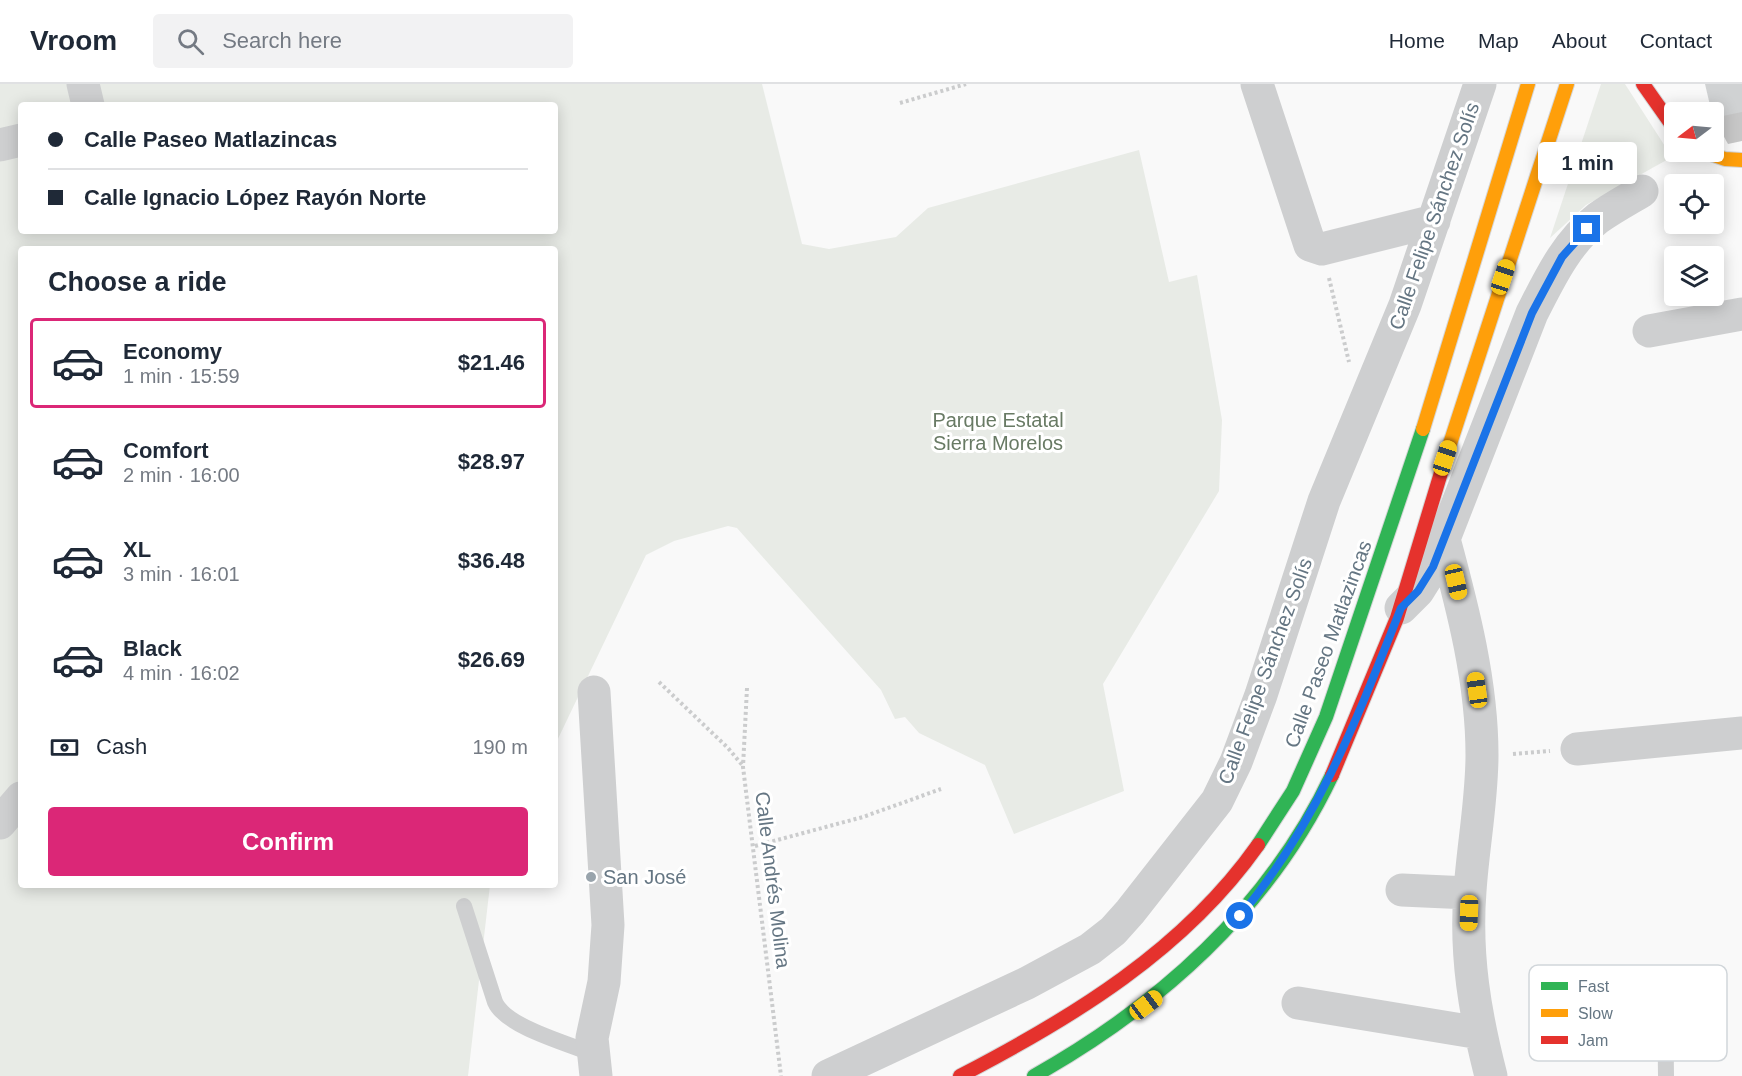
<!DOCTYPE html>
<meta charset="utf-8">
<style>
:root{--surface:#fff;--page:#f2f2f3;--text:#1f2937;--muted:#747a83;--line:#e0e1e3;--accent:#db2777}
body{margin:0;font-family:Helvetica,sans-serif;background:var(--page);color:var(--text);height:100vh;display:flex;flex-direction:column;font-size:22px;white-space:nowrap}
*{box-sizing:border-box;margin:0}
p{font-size:20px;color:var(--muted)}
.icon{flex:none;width:33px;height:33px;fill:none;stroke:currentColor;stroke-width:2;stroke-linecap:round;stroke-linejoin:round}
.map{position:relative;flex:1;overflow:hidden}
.sheet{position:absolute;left:18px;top:162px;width:540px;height:642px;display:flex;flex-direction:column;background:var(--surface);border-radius:6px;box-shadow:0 3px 15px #0003}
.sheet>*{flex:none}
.guide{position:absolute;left:18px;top:18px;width:540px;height:132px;border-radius:6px;box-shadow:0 3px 15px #0003;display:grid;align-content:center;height:132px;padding:0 30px;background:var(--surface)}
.needle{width:39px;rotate:254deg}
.fabs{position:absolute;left:1664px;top:18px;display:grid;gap:12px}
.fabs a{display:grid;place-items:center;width:60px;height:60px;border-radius:6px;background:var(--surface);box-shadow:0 3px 15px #0003;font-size:30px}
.end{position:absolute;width:27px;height:27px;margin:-14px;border:8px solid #1a73e8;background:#fff;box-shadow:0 0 0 3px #fff}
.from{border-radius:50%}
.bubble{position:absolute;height:42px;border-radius:6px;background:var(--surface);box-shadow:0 3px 15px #0003;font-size:20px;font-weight:800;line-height:42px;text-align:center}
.car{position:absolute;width:18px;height:36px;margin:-18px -9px;border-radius:8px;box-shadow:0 0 4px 2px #0007;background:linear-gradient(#f5c518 24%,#345 0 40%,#f5c518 0 76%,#345 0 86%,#f5c518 0)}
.guide b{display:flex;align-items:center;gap:21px;height:57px;font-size:22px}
.guide b+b{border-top:2px solid var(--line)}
.guide i{width:15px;height:15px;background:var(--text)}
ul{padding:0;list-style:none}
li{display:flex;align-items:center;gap:18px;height:90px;margin:0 12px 9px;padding:0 18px;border:3px solid transparent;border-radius:6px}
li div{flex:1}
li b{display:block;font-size:22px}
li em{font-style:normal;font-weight:800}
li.active{border-color:var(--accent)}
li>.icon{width:54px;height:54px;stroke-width:1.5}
h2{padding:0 30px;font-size:27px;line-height:72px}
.pay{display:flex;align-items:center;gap:15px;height:66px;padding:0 30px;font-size:22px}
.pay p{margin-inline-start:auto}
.primary-button{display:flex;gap:12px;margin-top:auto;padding:12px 30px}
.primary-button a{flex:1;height:69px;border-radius:6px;background:var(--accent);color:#fff;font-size:24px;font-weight:800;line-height:69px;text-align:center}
header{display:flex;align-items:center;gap:36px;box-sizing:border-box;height:84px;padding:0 30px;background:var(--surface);border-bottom:2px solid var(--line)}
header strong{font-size:28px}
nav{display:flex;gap:33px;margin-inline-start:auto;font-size:21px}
.search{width:420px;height:54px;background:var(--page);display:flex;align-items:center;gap:15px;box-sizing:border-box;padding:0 21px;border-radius:6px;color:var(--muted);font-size:22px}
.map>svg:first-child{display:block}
</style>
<header>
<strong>Vroom</strong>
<div class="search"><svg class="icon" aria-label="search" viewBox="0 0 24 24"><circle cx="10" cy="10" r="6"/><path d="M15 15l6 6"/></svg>Search here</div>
<nav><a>Home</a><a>Map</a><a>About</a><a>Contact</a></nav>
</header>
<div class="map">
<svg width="1742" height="992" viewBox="0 0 1742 992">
<rect width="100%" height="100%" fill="#f9f9f9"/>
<path fill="#e8ebe6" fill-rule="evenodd" d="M0,0H762L802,160L829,165L896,153L928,124L1139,66L1169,198L1197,191L1222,336L1219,407L1103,600L1124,707L1014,750L985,681L919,649L905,633L895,635L881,606L737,444L728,442L674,457L646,471L555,661V165H21V801H490L468,992H0ZM21,21H555V147H21Z
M1601,0H1625L1672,73L1586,121L1550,154Z"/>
<path fill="#0003" d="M1706,0H1742V57L1728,60L1713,33Z"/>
<path fill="#d0d2d3" d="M1705,0H1742V28L1713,34Z"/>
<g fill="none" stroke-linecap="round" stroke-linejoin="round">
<g stroke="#d5d6d7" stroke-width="16">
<path id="fast" d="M1258,761L1293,707L1326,633L1423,345
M1034,992C1160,921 1269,824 1332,691"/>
</g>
<g stroke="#d5d6d7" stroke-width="16">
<path id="slow" d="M1705,68L1725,75L1742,76
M1423,345L1528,0
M1447,369L1567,0"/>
</g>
<g stroke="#d5d6d7" stroke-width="16">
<path id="jam" d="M1643,0L1674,44
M1332,691L1397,534L1447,369
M960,992C1072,934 1184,866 1258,761"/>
</g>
<path stroke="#cbcccd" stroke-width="4" stroke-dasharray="3 3" stroke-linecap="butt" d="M900,19L966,0
M1329,194L1349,278
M659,598L728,664L743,682
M747,604L743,683L781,992
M1513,670L1550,667
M755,762L863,733L941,705"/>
<path stroke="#cecfd0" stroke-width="16" d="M464,822L495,918C506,943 567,959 593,970
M1665,902L1666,992"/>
<path stroke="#cecfd0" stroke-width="33" d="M83,0L88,21
M1257,0L1310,161L1322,165L1434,137
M0,61L21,56
M1649,247L1742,230
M1444,455C1463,525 1482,598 1482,671C1482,716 1473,762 1470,807C1465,871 1475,930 1491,992
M1401,524L1418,507L1433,483L1532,229C1550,194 1566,159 1598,134C1612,124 1627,116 1642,107
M594,608L608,841L604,898L592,954L596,992
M1577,665L1742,649
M0,739L21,714
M1402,806L1469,809
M1298,919L1480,949
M828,992L1027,899L1090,865L1113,847L1130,828L1217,717L1236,678L1261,611L1324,417L1405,221L1480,0"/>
<use href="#fast" stroke="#30b455" stroke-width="14"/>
<use href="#slow" stroke="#ff9f0a" stroke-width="14"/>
<use href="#jam" stroke="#e5322d" stroke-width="14"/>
</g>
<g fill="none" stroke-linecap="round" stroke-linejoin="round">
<path stroke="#1a73e8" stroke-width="8" d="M1240,832C1317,740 1357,635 1401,524L1418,507L1433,483L1532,229L1562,173L1587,145"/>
</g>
<circle fill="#99a4ac" stroke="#fff" stroke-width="2" cx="591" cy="793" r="6"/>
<g text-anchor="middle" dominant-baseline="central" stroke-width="6" stroke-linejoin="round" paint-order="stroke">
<g font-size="20" fill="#657683" stroke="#fff">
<text transform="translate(1434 132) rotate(-71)">Calle Felipe Sánchez Solís</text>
<text transform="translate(1328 560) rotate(-70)">Calle Paseo Matlazincas</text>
<text transform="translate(1265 587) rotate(-70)">Calle Felipe Sánchez Solís</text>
<text transform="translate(773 796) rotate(83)">Calle Andrés Molina</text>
</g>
<g font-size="20" fill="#687a64" stroke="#fff">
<text x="998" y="336">Parque Estatal<tspan x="998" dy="23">Sierra Morelos</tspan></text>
</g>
<g font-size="20" fill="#657683" stroke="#fff" text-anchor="start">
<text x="603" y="793">San José</text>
</g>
</g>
<rect x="1529" y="881" width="198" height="96" rx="9" fill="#fff" stroke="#d1d6da" stroke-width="1.5"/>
<rect x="1541" y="898" width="27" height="8" fill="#30b455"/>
<rect x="1541" y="925" width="27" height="8" fill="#ff9f0a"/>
<rect x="1541" y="952" width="27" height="8" fill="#e5322d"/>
<g font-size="16" fill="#657683">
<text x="1578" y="908">Fast</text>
<text x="1578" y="935">Slow</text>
<text x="1578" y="962">Jam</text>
</g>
</svg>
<div class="fabs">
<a><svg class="needle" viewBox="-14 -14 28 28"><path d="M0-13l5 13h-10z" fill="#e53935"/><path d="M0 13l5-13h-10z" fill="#747a83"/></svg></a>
<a><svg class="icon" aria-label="locate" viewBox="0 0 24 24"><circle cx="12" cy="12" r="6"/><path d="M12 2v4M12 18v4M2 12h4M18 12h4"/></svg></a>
<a><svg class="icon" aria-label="layers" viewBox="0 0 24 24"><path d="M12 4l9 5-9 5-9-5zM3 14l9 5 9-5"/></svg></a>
</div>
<i class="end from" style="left:1240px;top:832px"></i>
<i class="end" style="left:1587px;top:145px"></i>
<div class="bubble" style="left:1538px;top:58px;width:99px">1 min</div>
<i class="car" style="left:1503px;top:193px;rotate:18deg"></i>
<i class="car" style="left:1445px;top:374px;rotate:18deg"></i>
<i class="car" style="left:1456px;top:498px;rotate:167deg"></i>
<i class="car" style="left:1477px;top:606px;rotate:352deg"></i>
<i class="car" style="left:1469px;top:829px;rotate:182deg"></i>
<i class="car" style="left:1146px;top:921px;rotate:53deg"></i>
<div class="guide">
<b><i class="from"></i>Calle Paseo Matlazincas</b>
<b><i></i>Calle Ignacio López Rayón Norte</b>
</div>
<section class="sheet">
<h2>Choose a ride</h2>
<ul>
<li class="active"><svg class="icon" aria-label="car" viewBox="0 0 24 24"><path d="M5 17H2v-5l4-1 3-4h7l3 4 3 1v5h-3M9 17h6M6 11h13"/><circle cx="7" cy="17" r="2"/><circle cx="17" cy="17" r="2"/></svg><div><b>Economy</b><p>1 min · 15:59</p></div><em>$21.46</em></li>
<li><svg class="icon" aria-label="car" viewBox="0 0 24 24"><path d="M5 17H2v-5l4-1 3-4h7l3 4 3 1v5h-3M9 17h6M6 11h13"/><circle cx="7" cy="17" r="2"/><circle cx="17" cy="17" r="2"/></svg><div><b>Comfort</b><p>2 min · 16:00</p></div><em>$28.97</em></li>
<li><svg class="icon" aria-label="car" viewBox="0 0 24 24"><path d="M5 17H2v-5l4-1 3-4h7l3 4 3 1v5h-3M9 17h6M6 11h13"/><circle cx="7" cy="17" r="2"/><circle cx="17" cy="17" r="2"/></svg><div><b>XL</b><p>3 min · 16:01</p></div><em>$36.48</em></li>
<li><svg class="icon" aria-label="car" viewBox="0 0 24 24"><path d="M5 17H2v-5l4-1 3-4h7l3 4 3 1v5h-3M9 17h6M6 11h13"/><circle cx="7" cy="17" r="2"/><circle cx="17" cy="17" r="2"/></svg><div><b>Black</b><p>4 min · 16:02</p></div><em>$26.69</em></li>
</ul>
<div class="pay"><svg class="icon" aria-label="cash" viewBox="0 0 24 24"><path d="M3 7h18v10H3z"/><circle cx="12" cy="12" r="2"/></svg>Cash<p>190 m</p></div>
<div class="primary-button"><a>Confirm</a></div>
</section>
</div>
